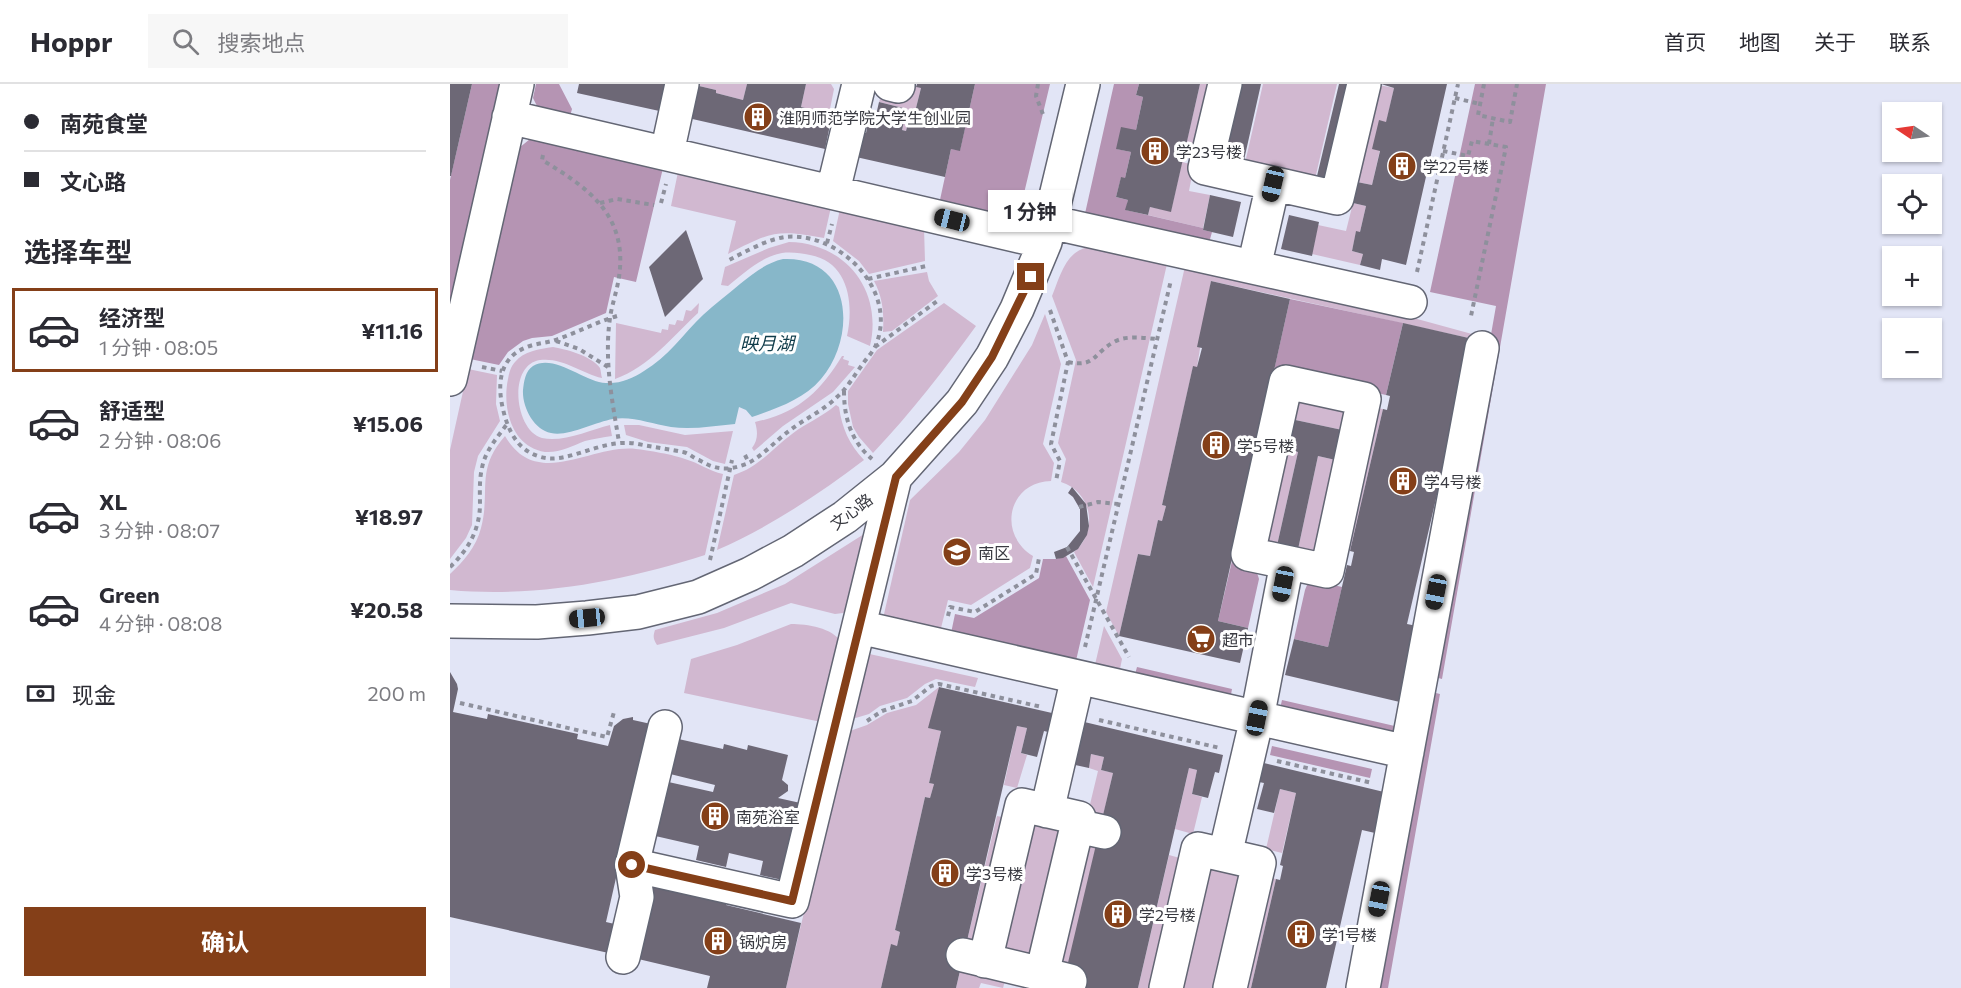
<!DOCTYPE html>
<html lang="zh">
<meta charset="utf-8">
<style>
:root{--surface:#fff;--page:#f7f7f7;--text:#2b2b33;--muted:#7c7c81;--line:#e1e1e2;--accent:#843f18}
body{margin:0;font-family:Commissioner,"Noto Sans SC",sans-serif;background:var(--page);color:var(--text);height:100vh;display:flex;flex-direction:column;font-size:22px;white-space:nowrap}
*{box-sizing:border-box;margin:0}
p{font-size:20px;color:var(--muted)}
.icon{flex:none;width:33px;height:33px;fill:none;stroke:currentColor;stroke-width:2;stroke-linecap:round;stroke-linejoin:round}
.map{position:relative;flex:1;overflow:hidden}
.sheet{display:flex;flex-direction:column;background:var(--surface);width:450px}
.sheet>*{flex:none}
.hud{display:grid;align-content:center;height:132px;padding:0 24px;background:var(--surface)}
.needle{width:39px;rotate:283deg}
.buttons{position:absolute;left:1432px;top:18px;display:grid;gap:12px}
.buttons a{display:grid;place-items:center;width:60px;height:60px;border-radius:0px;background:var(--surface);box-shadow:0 2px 4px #0004;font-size:30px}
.end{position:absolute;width:27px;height:27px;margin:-14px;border:8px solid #843f18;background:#fff;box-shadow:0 0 0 3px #fff}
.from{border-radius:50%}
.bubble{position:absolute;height:42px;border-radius:0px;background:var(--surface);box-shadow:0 2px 4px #0004;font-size:20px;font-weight:700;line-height:42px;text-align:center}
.car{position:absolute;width:18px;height:36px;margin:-18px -9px;border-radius:8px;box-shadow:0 0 4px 2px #0007;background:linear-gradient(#222 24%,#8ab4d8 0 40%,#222 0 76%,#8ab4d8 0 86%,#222 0)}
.hud b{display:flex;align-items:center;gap:21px;height:57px;font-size:22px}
.hud b+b{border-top:2px solid var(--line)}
.hud i{width:15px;height:15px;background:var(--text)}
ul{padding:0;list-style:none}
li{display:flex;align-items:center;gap:18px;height:84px;margin:0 12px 9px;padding:0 12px;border:3px solid transparent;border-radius:0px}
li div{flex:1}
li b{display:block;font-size:22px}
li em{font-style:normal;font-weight:700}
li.selected{border-color:var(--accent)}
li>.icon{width:54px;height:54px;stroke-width:1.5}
h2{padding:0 24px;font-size:27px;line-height:72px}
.pay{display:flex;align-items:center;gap:15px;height:66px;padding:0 24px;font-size:22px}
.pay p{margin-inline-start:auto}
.cta{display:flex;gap:12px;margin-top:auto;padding:12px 24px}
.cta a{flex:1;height:69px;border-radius:0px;background:var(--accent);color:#fff;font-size:24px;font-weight:700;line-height:69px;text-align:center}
header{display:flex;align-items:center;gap:36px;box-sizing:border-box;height:84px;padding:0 30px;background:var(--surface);border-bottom:2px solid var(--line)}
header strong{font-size:28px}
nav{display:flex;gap:33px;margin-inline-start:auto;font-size:21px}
.search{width:420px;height:54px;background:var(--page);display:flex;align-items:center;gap:15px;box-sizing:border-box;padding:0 21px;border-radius:0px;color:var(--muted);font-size:22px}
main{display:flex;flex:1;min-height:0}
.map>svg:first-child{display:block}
</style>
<header>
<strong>Hoppr</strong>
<div class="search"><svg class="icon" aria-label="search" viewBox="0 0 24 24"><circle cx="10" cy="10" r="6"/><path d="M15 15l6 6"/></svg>搜索地点</div>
<nav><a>首页</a><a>地图</a><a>关于</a><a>联系</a></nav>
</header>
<main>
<section class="sheet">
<div class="hud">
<b><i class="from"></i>南苑食堂</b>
<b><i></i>文心路</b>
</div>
<h2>选择车型</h2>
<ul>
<li class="selected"><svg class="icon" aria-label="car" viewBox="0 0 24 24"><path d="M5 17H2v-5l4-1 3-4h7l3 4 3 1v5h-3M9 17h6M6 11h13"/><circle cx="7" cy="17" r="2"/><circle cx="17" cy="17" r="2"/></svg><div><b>经济型</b><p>1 分钟 · 08:05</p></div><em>¥11.16</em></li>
<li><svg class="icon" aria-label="car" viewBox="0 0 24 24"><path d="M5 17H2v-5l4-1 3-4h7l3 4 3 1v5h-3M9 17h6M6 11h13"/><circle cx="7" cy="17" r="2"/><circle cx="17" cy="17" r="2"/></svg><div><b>舒适型</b><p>2 分钟 · 08:06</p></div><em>¥15.06</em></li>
<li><svg class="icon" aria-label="car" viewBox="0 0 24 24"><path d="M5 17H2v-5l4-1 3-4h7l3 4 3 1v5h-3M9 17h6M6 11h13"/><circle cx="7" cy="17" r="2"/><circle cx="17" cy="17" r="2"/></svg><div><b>XL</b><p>3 分钟 · 08:07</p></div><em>¥18.97</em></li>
<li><svg class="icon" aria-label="car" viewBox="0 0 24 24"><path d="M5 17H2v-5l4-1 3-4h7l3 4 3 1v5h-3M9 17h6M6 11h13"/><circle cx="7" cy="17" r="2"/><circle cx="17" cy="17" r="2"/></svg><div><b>Green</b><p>4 分钟 · 08:08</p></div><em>¥20.58</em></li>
</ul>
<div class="pay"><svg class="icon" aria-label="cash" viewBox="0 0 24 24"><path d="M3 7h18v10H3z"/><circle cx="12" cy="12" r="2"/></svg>现金<p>200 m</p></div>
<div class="cta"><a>确认</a></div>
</section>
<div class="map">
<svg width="1511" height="904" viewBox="0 0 1511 904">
<rect width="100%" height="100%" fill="#e2e5f6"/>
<path fill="#d1b8d0" d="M249,0H297L293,16L266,9V6L249,2Z
M356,0H381L384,5L379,30L351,23Z
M454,0L471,4L463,36H459L456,47L452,46L457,25L429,18L431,12Z
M750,0H763L747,68L735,65Z
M813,0H887L865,95L795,79Z
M929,1L944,4L922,101L907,98Z
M732,78L744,81L739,107L760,111L753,144L698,131L700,123L721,127Z
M228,88L381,123L374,154C326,145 321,148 278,170L286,137L221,122Z
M903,119L916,122L910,148H906L902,167L913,170L910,181L862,170L868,141L896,147Z
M390,125L474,144L475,177L419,190L409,177L383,157Z
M339,158C396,159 433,207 420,262L397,252C404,220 399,178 360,171C351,169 341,168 332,169C311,173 294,189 278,202L271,201L275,183L319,164Z
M638,163L717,180L643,503L624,468C649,447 642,408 611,398L616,375L608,359L626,276L602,212C610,193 615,168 638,163Z
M736,178L854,204L1022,250L1023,255L761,197L747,283H743L712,421L716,422L712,437L708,436L700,472L688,470L669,552L656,528Z
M477,188L479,197L488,212L442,247L433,248C434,229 433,214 424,197Z
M249,219L248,229C222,253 199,283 165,295L166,239L211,249L212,245L218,246L219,240L225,241L227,236L233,237L236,226L241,227Z
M494,219L526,242C494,286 461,329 423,369L409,353L403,343L398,320V307L427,266Z
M595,230L611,280L593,360L604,379L601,397C558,398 547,450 583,472L580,484L521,521L498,516L489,552L432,539L460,416L509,368L535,336L582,261Z
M103,263C115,265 142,272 150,284C151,287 151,291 152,294C131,289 112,273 90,276C57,281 65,347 92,354C112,359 140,346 160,341L162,352C153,353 144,355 135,357C122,362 110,369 95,368C61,363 52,323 58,295C59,289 61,282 65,278C74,267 89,265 103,263Z
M392,272H394L393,275L399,277L398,281L405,283L383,308L333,342L304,367L302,364C308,356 308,348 305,338C348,329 370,308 392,272Z
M18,285L47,291L46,320L50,337L28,372L24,388L22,441L16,454L0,475V366Z
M842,305L903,319L897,347L836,334Z
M386,321L389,323C392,344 399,360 414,376C369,410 320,443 267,466L284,391C309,383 322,365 342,350C356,339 372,333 386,321Z
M925,324L933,325L900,467L893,466Z
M174,341H189L235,351L283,347L275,380L263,377L237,363L198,358L176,351Z
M55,352C87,407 141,360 186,365C197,366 225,371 235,375C249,379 259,387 273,390L255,471C174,497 86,514 0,506V490C14,477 26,463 31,444C41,407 25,386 55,352Z
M829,364L848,368L826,466L815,463Z
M868,372L890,377L870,469L847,470Z
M422,445L399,525L393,529L385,530L341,519L274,544L207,561C203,555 203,552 205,546L267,529L335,500Z
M341,540C357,540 383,544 391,558L371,638L234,609L241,575L287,561Z
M654,542L672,575L669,590L644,585Z
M415,569L528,594L525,603L486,595L475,600L457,614L430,622L419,630L399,636Z
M489,603L479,644L491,647L479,699L484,700L480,714L475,713L445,846L450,848L447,862L441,861L431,904H336L397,648L417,641L437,629L466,621Z
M567,642L577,644L571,669L577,671L567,704L554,701Z
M641,670L654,673L651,686L663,689L651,741L636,737L648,687L639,684Z
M739,684L747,686L742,710L752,713L743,750L725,745Z
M830,705L846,709L832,769L816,765Z
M547,732L561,735L529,869L515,865Z
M579,738L620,748L588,881L547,871Z
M633,751L648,754L617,888L601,884Z
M719,771L737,776L707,904H688Z
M754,779L800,790L773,904H725Z
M814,792L826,795L801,904H788Z
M512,879L557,889L553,904L531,899L529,904H506Z"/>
<path fill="#b594b3" d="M22,0H50L0,219V96Z
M86,0H109L122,25L119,36L89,26L83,14Z
M525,0H600L566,143L488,125L501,65L510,66Z
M664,0H689L686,11L693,13L686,46L667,65L681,68L675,94H671L666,113L678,116L676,126L753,144V146L762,148L759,159L634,134Z
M1025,0H1096L992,595L981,592L1046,222L980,208Z
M80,55L213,84L186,198L164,193L156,229L102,252L82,254L73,257L58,268L49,281L20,275L69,64Z
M840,215L953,239L936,311L824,286Z
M616,472L640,516L625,581L500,554L505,530L524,534L589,494L593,475H606Z
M782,477C794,480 806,481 809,495L798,544L768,537Z
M867,497L892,503L878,563L844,555L855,506L857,501Z
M687,583L782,605L780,616L684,594Z
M978,607L990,610L938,904H921Z
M832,616L949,643L947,652L830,625Z
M822,662L922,685L920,694L820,671Z"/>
<path fill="#87b7c9" d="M333,175C403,172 407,253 371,295C353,316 327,324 302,333L296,326L289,323L285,340C264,342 241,346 221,343C201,340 183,332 163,335C145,338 118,353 101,349C84,346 72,323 73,306C74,298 75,287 83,282C104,269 134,298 156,299C170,300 183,294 194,287C218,273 233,250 253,231C265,220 277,211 290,200C304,189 316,179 333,175Z"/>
<path fill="#6d6876" d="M0,0H22L1,92H0Z
M129,0H216L214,28L127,9Z
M297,0H356L351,23L379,30L376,40L380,41L375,65L238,34L241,20L244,21L249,2L266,6V9L293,16Z
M467,0H525L510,67L501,65L495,93L406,73L412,48L416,49L418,39L424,40L429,18L457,25L452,46L456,47L459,35L463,36L471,4L466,3Z
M689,0H750L721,128L700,123L698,131L675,126L678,116L666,113L671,93L675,94L681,68L666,65L671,43L686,46L693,13L686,11Z
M789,0H811L794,76L773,71Z
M889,0H910L888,97L867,92Z
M931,0H997L956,181L932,175L930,186L910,181L913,170L902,167L906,147L910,148L916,122L903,119L907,98L922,101L930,67L922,65L929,36L936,38L944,4Z
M760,111L791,118L783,153L753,146Z
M839,131L869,138L862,172L831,165Z
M236,146L253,195L215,233L199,183Z
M761,197L840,215L768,537L798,544L790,579L669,552L688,470L700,472L708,436L712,437L716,422L712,421L743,282L747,283L752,264L747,263Z
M953,239L1023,255L957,540L972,543L954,619L835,591L844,555L878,563L897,481L901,482L904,468L900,467L933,325L937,326L940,312L936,311Z
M836,334L897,347L890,377L868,372L847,470L826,466L848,368L829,364Z
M622,403L636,420L639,442L637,451L628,465L613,474L606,475L604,468L617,463L630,447V425L623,413L618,409Z
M0,588L7,600L8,605L3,628L37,635L38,630L128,650L127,655L158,662L164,642L173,635L183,633V636L201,640L156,838L169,841L163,870L0,833Z
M489,603L602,629L598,648L594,647L587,673L571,669L577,644L567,642L506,904H431L441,860L447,862L450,848L445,846L475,713L480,714L484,700L479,699L491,647L478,644Z
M626,636L773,671L769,689L765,688L758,714L742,710L747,686L739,684L688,904H612L663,689L651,686L654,673L641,670L639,684L616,679Z
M224,654L273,665L274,660L297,666L298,661L338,671L332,696L338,701V707L328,714L355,720L337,797L310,791L313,777L279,769L276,783L246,776L249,762L201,751L214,697L263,708L265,701L216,689Z
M814,679L934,708L925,749L912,746L876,904H801L826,795L830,796L833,782L830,781L846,709L830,705L824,729L807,725L814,699L809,698Z
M202,798L277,815L276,821L351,839L336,904H257L260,892L184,874Z"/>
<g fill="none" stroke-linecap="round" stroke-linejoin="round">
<g stroke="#636674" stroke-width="36">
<path id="minor" d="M440,0L448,2V0
M775,0L755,84L887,114L914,0
M59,33L595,158
M217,69L232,0
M383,107L409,0
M600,138L960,218
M804,183L823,100
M0,295L67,0
M836,298L914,315L877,487L798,470Z
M0,537L87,538L137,534L188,528L248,513L300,490L343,467L395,433L445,393L512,318L542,273L567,225L595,158L633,0
M409,543L957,668
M597,727L628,593
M627,742L654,748
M775,771L807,634L837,479
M182,781L342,817L445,393
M513,871L592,890L629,734L572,721L535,877
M173,873L187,813L182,781L215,643
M592,890L620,897
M716,904L748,765L809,779L780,904
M913,904L1032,264"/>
</g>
<path stroke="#8e909c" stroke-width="4" stroke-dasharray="4.5 4.5" stroke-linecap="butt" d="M588,0L586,12L594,33
M1034,0L1028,31L1060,38L1067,0
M1005,14L1030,20
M1039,60L1043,34
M993,67L1018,72L1022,57L1056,63L1021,232
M93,71L92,76C139,104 178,132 169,193C167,207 162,220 160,234C154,276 162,316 169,358
M150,119L167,115L204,121
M211,119L216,100
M377,159L382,140
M967,188L1008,0
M418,195L476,182
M600,226L618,278L601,360L610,377L606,397
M167,232C147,238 128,248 108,255C98,259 87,259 77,263C45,275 47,308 56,336C62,354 72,368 91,373C119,381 152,353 188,360C203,363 218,365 233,368C239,369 243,374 249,376C266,386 277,387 296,380C312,373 325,357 339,347C354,335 373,327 387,313C397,304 404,292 412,281C416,275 422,269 425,263C450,208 390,147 335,153C315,156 295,168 277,177
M106,257L129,265L158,283
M425,263L490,215
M618,278C646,284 643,269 664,258C676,251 694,254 707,255
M32,283L52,287
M394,307C394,334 401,357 422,375
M295,371L299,379
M629,423L648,418L668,420
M617,463L679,573
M260,476L282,376
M0,483C18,466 29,447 30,422C30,409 29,397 32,384C35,367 47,354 57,340
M498,532L500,523L525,528L586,490L589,474
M635,563L721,196
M10,619L157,653L164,628
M649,636L770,664
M417,637L432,627L462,617L481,602L489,600L592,623
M827,677L922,699"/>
<use href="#minor" stroke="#fff" stroke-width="33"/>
</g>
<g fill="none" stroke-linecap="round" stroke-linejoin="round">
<path stroke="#843f18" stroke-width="8" d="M182,781L342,817L446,393L512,318L542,273L581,193"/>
</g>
<defs>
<g id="building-disc" transform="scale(1.5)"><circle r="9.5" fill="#843f18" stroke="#fff"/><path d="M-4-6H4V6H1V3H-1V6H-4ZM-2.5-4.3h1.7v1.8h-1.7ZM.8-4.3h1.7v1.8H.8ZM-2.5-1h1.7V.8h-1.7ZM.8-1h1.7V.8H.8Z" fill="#fff"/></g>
<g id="university-disc" transform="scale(1.5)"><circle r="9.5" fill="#843f18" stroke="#fff"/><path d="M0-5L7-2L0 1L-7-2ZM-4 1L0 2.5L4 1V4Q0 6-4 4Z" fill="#fff"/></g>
<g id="supermarket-disc" transform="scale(1.5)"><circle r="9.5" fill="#843f18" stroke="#fff"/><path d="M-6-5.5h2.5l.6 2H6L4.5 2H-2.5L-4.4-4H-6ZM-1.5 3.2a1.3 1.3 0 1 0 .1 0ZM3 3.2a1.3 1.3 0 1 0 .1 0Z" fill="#fff"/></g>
</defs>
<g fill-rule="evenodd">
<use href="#building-disc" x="308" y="33"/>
<use href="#building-disc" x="705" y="67"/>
<use href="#building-disc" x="952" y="82"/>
<use href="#building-disc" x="766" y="361"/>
<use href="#building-disc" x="953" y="397"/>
<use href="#university-disc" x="507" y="468"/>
<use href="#supermarket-disc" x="751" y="555"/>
<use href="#building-disc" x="265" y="732"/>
<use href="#building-disc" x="495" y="789"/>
<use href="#building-disc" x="668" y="830"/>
<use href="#building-disc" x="851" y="850"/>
<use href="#building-disc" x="268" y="857"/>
</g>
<g text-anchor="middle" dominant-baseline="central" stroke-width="6" stroke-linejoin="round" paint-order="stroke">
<g font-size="16" fill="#393a41" stroke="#fff" text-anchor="start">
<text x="329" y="33">淮阴师范学院大学生创业园</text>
<text x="726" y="67">学23号楼</text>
<text x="973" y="82">学22号楼</text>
<text x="787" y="361">学5号楼</text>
<text x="974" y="397">学4号楼</text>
<text x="528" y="468">南区</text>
<text x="772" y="555">超市</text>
<text x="286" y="732">南苑浴室</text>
<text x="516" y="789">学3号楼</text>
<text x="689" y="830">学2号楼</text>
<text x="872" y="850">学1号楼</text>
<text x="289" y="857">锅炉房</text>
</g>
<g font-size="16" fill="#393a41" stroke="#fff">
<text transform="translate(401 427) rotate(-37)">文心路</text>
</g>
<g font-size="18" font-style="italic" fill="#103c4a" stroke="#fff">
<text x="317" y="259">映月湖</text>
</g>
</g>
</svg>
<div class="buttons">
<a><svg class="needle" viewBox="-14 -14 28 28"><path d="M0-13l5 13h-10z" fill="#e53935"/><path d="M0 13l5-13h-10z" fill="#7c7c81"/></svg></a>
<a><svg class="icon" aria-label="locate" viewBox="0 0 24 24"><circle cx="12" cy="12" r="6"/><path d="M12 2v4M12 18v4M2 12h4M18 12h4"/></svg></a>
<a>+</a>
<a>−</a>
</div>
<i class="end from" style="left:182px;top:781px"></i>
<i class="end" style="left:581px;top:193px"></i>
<div class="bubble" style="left:538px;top:106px;width:84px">1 分钟</div>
<i class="car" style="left:823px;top:100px;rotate:193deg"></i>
<i class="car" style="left:502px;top:136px;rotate:284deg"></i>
<i class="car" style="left:833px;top:500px;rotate:191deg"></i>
<i class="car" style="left:986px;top:508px;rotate:191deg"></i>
<i class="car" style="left:137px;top:534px;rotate:264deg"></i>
<i class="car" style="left:807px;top:634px;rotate:11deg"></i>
<i class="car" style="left:929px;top:815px;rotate:191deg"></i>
</div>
</main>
